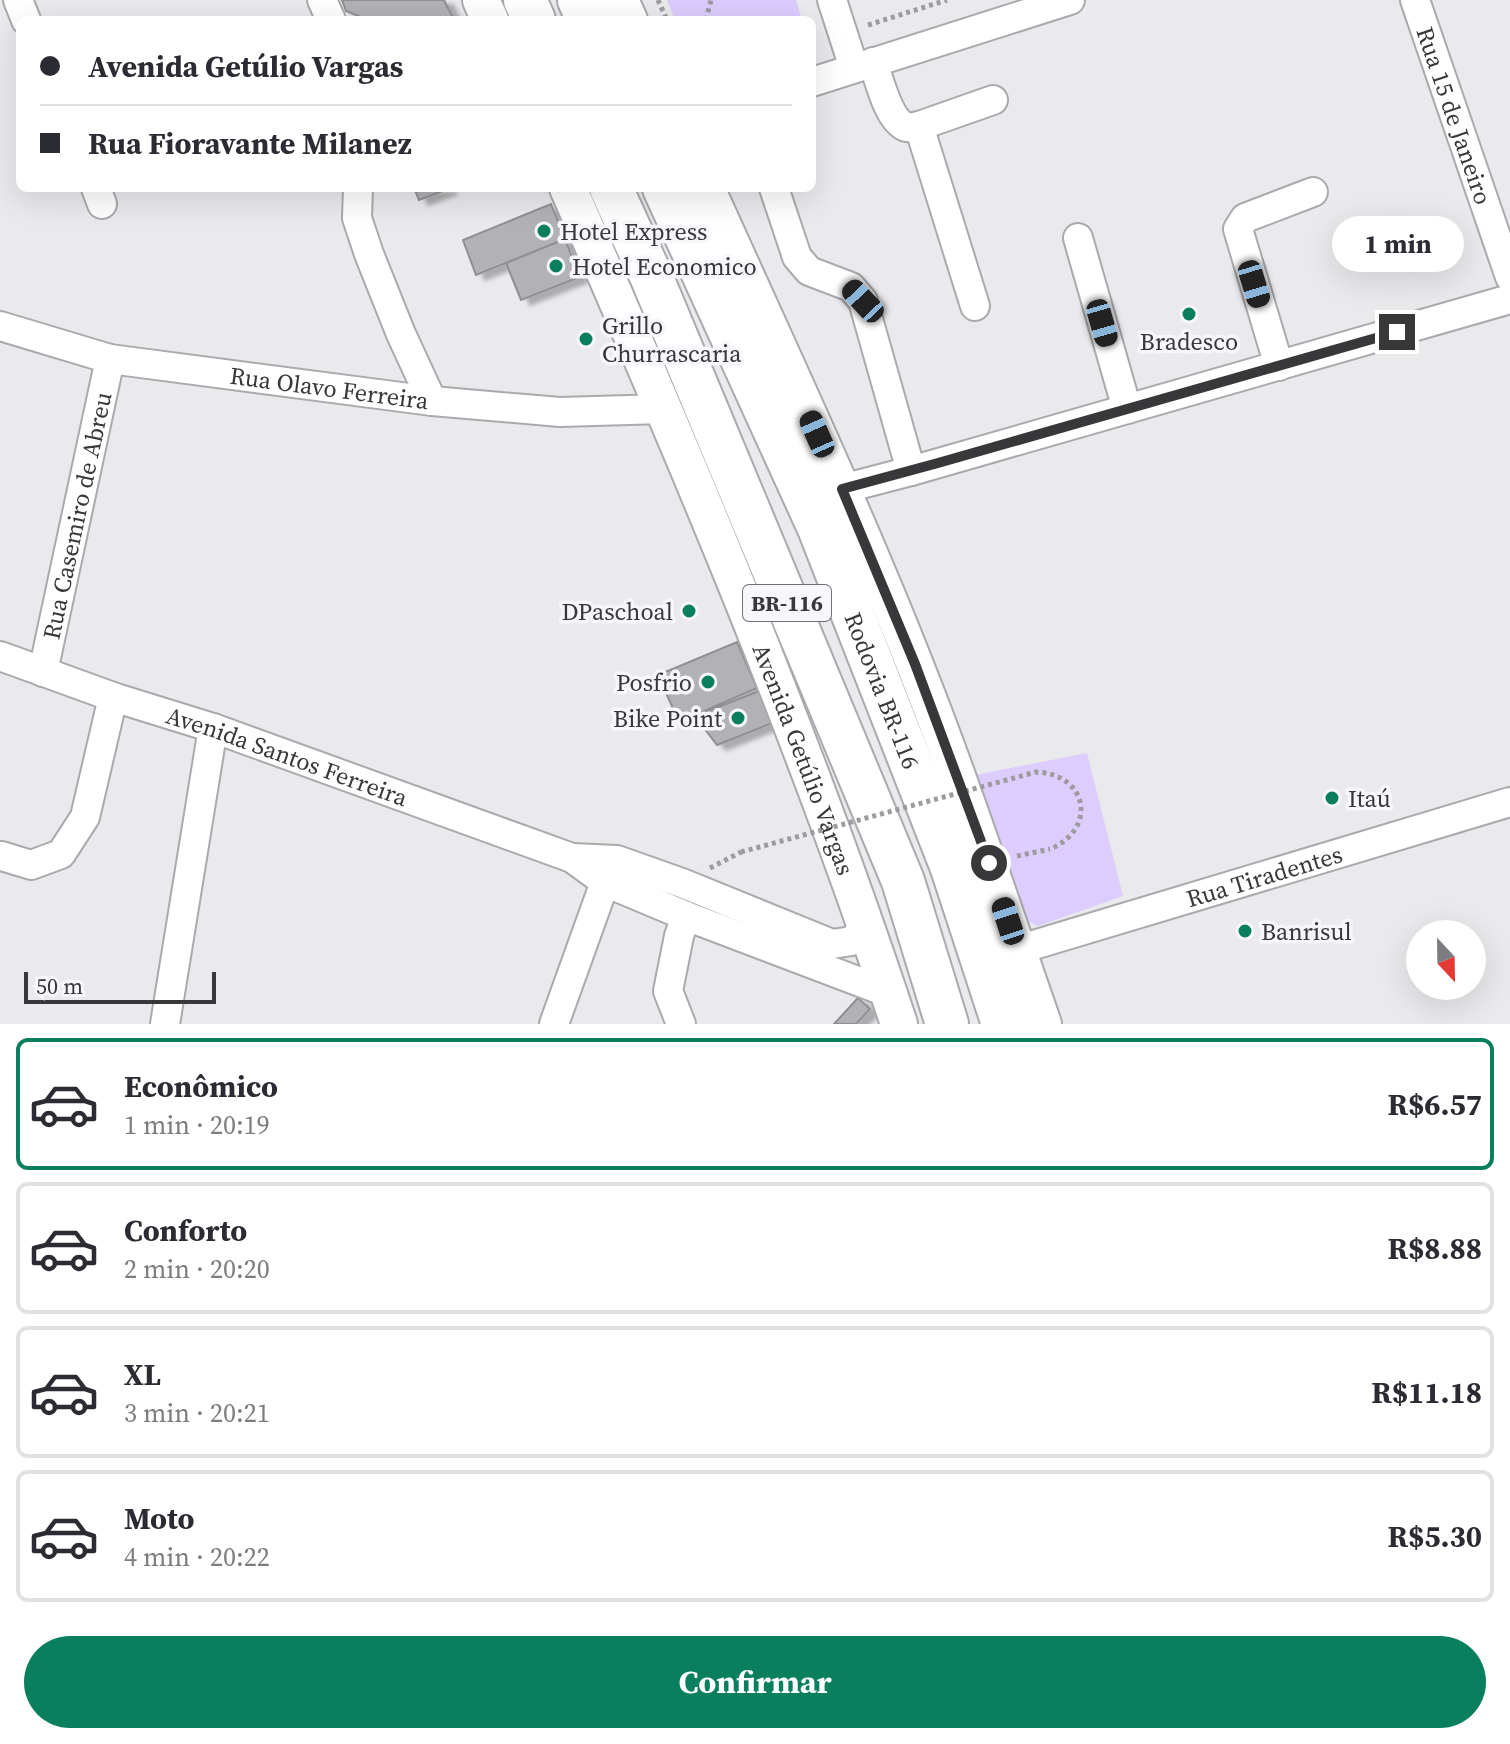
<!DOCTYPE html>
<html lang="pt">
<meta charset="utf-8">
<style>
:root{--surface:#fff;--page:#f7f7f7;--text:#2b2b33;--muted:#7c7c81;--line:#e1e1e2;--accent:#097f5d}
body{margin:0;font-family:"Source Serif 4",serif;background:var(--page);color:var(--text);height:100vh;display:flex;flex-direction:column;font-size:30px;white-space:nowrap}
*{box-sizing:border-box;margin:0}
p{font-size:26px;color:var(--muted)}
.icon{flex:none;width:44px;height:44px;fill:none;stroke:currentColor;stroke-width:2;stroke-linecap:round;stroke-linejoin:round}
.map{position:relative;height:1024px;overflow:hidden}
.details{display:flex;flex-direction:column;background:var(--surface);flex:1}
.details>*{flex:none}
.top-card{position:absolute;left:16px;top:16px;width:800px;height:176px;border-radius:12px;box-shadow:0 8px 32px #0002;display:grid;align-content:center;height:176px;padding:0 24px;background:var(--surface)}
.needle{width:52px;rotate:158deg}
.controls{position:absolute;left:1406px;top:920px;display:grid;gap:16px}
.controls a{display:grid;place-items:center;width:80px;height:80px;border-radius:50%;background:var(--surface);box-shadow:0 8px 32px #0002;font-size:40px}
.scale{position:absolute;left:24px;bottom:20px;width:192px;box-sizing:border-box;padding-left:8px;border:4px solid #383739;border-top:0;font-size:22px;line-height:28px;white-space:nowrap;color:#383739;-webkit-text-stroke:6px #f7f6fa;paint-order:stroke}
.end{position:absolute;width:36px;height:36px;margin:-18px;border:10px solid #383739;background:#fff;box-shadow:0 0 0 4px #fff}
.from{border-radius:50%}
.bubble{position:absolute;height:56px;border-radius:28px;background:var(--surface);box-shadow:0 8px 32px #0002;font-size:26px;font-weight:700;line-height:56px;text-align:center}
.car{position:absolute;width:24px;height:48px;margin:-24px -12px;border-radius:10px;box-shadow:0 0 6px 2px #0007;background:linear-gradient(#222 24%,#8ab4d8 0 40%,#222 0 76%,#8ab4d8 0 86%,#222 0)}
.top-card b{display:flex;align-items:center;gap:28px;height:76px;font-size:30px}
.top-card b+b{border-top:2px solid var(--line)}
.top-card i{width:20px;height:20px;background:var(--text)}
ul{padding:14px 0 0;list-style:none}
li{display:flex;align-items:center;gap:24px;height:132px;margin:0 16px 12px;padding:0 8px;border:4px solid var(--line);border-radius:12px}
li div{flex:1}
li b{display:block;font-size:30px}
li em{font-style:normal;font-weight:700}
li.on{border-color:var(--accent)}
li>.icon{width:72px;height:72px;stroke-width:1.5}
.cta{display:flex;gap:16px;margin-top:auto;padding:16px 24px}
.cta a{flex:1;height:92px;border-radius:48px;background:var(--accent);color:#fff;font-size:32px;font-weight:700;line-height:92px;text-align:center}
.map>svg:first-child{display:block}
</style>
<div class="map">
<svg width="1510" height="1024" viewBox="0 0 1510 1024">
<defs>
<filter id="shadow"><feDropShadow dx="9" dy="5" stdDeviation="2" flood-color="#0004"/></filter>
</defs>
<rect width="100%" height="100%" fill="#eae9ec"/>
<path fill="#ddcdfe" d="M667,0H796L802,20H675Z
M1087,753L1123,896L1038,926L1021,919L975,775Z"/>
<path fill="#b2b1b5" stroke="#908f92" stroke-width="2" filter="url(#shadow)" d="M342,0H444L454,20H368L346,11Z
M414,188H447L448,189L419,200Z
M551,204L565,239L476,275L463,240Z
M565,239L580,277L521,300L506,263Z
M737,642L757,688L679,722L658,675Z
M767,688L780,720L717,745L695,716Z
M858,998L870,1009L856,1024H834Z"/>
<g fill="none" stroke-linecap="round" stroke-linejoin="round">
<g stroke="#aaa9ad" stroke-width="32">
<g id="minor">
<path d="M18,0L26,20"/>
<path d="M322,0L331,20"/>
<path d="M832,0L854,68"/>
<path id="s1" d="M1415,0L1510,277"/>
<path d="M873,62C879,79 888,120 906,127C910,128 914,127 919,126L993,100"/>
<path d="M812,82L1070,0"/>
<path d="M919,126L975,306"/>
<path d="M96,188L102,204"/>
<path d="M358,188L357,218L369,254L401,334L432,401"/>
<path d="M774,188L797,257L809,271L851,287L863,301L911,471"/>
<path d="M1078,238L1127,409"/>
<path id="s2" d="M0,326L110,359L432,401L560,412L664,409"/>
<path d="M1279,366L1238,229L1245,218L1313,192"/>
<path d="M842,489L911,471L1510,299"/>
<path id="s3" d="M0,656L113,697L213,728L572,858L605,882L686,916L889,993"/>
<path id="s4" d="M43,672L110,359"/>
<path d="M2,856L31,865L61,854L85,817L113,697"/>
<path d="M572,858L617,860L682,883L832,944L852,941L866,926"/>
<path id="s5" d="M1017,950L1510,802"/>
<path d="M165,1024L213,728"/>
<path d="M554,1024L605,882L613,868"/>
<path d="M681,1024L668,991L679,936L686,916"/>
</g>
</g>
<g stroke="#aaa9ad" stroke-width="40">
<g id="major">
<path d="M481,0L490,20"/>
<path d="M620,0L629,20"/>
<path id="s6" d="M568,188C688,462 805,739 899,1024"/>
<path d="M706,188C777,346 851,503 915,665C962,783 1001,904 1043,1024"/>
</g>
</g>
<g stroke="#aaa9ad" stroke-width="46">
<g id="highway">
<path d="M525,0L534,20"/>
<path d="M579,0L588,20"/>
<path d="M611,188L652,278L903,881L947,1024"/>
<path id="s7" d="M664,188L819,528L952,868L1003,1024"/>
</g>
</g>
<path stroke="#9c9b9e" stroke-width="5" stroke-dasharray="4 4" stroke-linecap="butt" d="M658,0L667,20
M706,20L711,0
M868,25L947,0
M1017,856L1050,849
M710,868L741,852"/>
<use href="#minor" stroke="#fff" stroke-width="28"/>
<use href="#major" stroke="#fff" stroke-width="36"/>
<use href="#highway" stroke="#fff" stroke-width="42"/>
<path stroke="#9c9b9e" stroke-width="5" stroke-dasharray="4 4" stroke-linecap="butt" d="M741,852L1036,772C1088,774 1098,829 1050,849"/>
</g>
<g fill="none" stroke-linecap="round" stroke-linejoin="round">
<path stroke="#383739" stroke-width="10" d="M989,863L915,664L842,489L938,463L1397,332"/>
</g>
<g fill="#097f5d" stroke="#f7f6fa" stroke-width="3">
<circle cx="544" cy="231" r="8"/>
<circle cx="556" cy="266" r="8"/>
<circle cx="1189" cy="314" r="8"/>
<circle cx="586" cy="339" r="8"/>
<circle cx="689" cy="611" r="8"/>
<circle cx="708" cy="682" r="8"/>
<circle cx="738" cy="718" r="8"/>
<circle cx="1332" cy="798" r="8"/>
<circle cx="1245" cy="931" r="8"/>
</g>
<g text-anchor="middle" dominant-baseline="central" stroke-width="7" stroke-linejoin="round" paint-order="stroke">
<rect fill="#f7f6fa" stroke="#717073" stroke-width="2" x="743" y="585" width="88" height="36" rx="6"/>
<g font-size="22" font-weight="bold" fill="#383739">
<text x="787" y="603">BR-116</text>
</g>
<g font-size="24" fill="#383739" stroke="#f7f6fa">
<text stroke="none"><textPath href="#s1" startOffset="122">Rua 15 de Janeiro</textPath></text>
<text stroke="none"><textPath href="#s2" startOffset="336">Rua Olavo Ferreira</textPath></text>
<text stroke="none"><textPath href="#s4" startOffset="160">Rua Casemiro de Abreu</textPath></text>
<text stroke="none"><textPath href="#s7" startOffset="548">Rodovia BR-116</textPath></text>
<text stroke="none"><textPath href="#s3" startOffset="304">Avenida Santos Ferreira</textPath></text>
<text stroke="none"><textPath href="#s6" startOffset="618">Avenida Getúlio Vargas</textPath></text>
<text stroke="none"><textPath href="#s5" startOffset="258">Rua Tiradentes</textPath></text>
</g>
<g font-size="24" fill="#383739" stroke="#f7f6fa" text-anchor="start">
<text x="560" y="231">Hotel Express</text>
<text x="572" y="266">Hotel Economico</text>
<text x="602" y="325">Grillo<tspan x="602" dy="28">Churrascaria</tspan></text>
<text x="1189" y="341" text-anchor="middle">Bradesco</text>
<text x="673" y="611" text-anchor="end">DPaschoal</text>
<text x="692" y="682" text-anchor="end">Posfrio</text>
<text x="722" y="718" text-anchor="end">Bike Point</text>
<text x="1348" y="798">Itaú</text>
<text x="1261" y="931">Banrisul</text>
</g>
</g>
</svg>
<div class="controls">
<a><svg class="needle" viewBox="-14 -14 28 28"><path d="M0-13l5 13h-10z" fill="#e53935"/><path d="M0 13l5-13h-10z" fill="#7c7c81"/></svg></a>
</div>
<div class="scale">50 m</div>
<i class="end from" style="left:989px;top:863px"></i>
<i class="end" style="left:1397px;top:332px"></i>
<div class="bubble" style="left:1332px;top:216px;width:132px">1 min</div>
<i class="car" style="left:1254px;top:284px;rotate:163deg"></i>
<i class="car" style="left:863px;top:301px;rotate:317deg"></i>
<i class="car" style="left:1102px;top:323px;rotate:164deg"></i>
<i class="car" style="left:817px;top:434px;rotate:336deg"></i>
<i class="car" style="left:1008px;top:921px;rotate:342deg"></i>
<div class="top-card">
<b><i class="from"></i>Avenida Getúlio Vargas</b>
<b><i></i>Rua Fioravante Milanez</b>
</div>
</div>
<section class="details">
<ul>
<li class="on"><svg class="icon" aria-label="car" viewBox="0 0 24 24"><path d="M5 17H2v-5l4-1 3-4h7l3 4 3 1v5h-3M9 17h6M6 11h13"/><circle cx="7" cy="17" r="2"/><circle cx="17" cy="17" r="2"/></svg><div><b>Econômico</b><p>1 min · 20:19</p></div><em>R$6.57</em></li>
<li><svg class="icon" aria-label="car" viewBox="0 0 24 24"><path d="M5 17H2v-5l4-1 3-4h7l3 4 3 1v5h-3M9 17h6M6 11h13"/><circle cx="7" cy="17" r="2"/><circle cx="17" cy="17" r="2"/></svg><div><b>Conforto</b><p>2 min · 20:20</p></div><em>R$8.88</em></li>
<li><svg class="icon" aria-label="car" viewBox="0 0 24 24"><path d="M5 17H2v-5l4-1 3-4h7l3 4 3 1v5h-3M9 17h6M6 11h13"/><circle cx="7" cy="17" r="2"/><circle cx="17" cy="17" r="2"/></svg><div><b>XL</b><p>3 min · 20:21</p></div><em>R$11.18</em></li>
<li><svg class="icon" aria-label="car" viewBox="0 0 24 24"><path d="M5 17H2v-5l4-1 3-4h7l3 4 3 1v5h-3M9 17h6M6 11h13"/><circle cx="7" cy="17" r="2"/><circle cx="17" cy="17" r="2"/></svg><div><b>Moto</b><p>4 min · 20:22</p></div><em>R$5.30</em></li>
</ul>
<div class="cta"><a>Confirmar</a></div>
</section>
